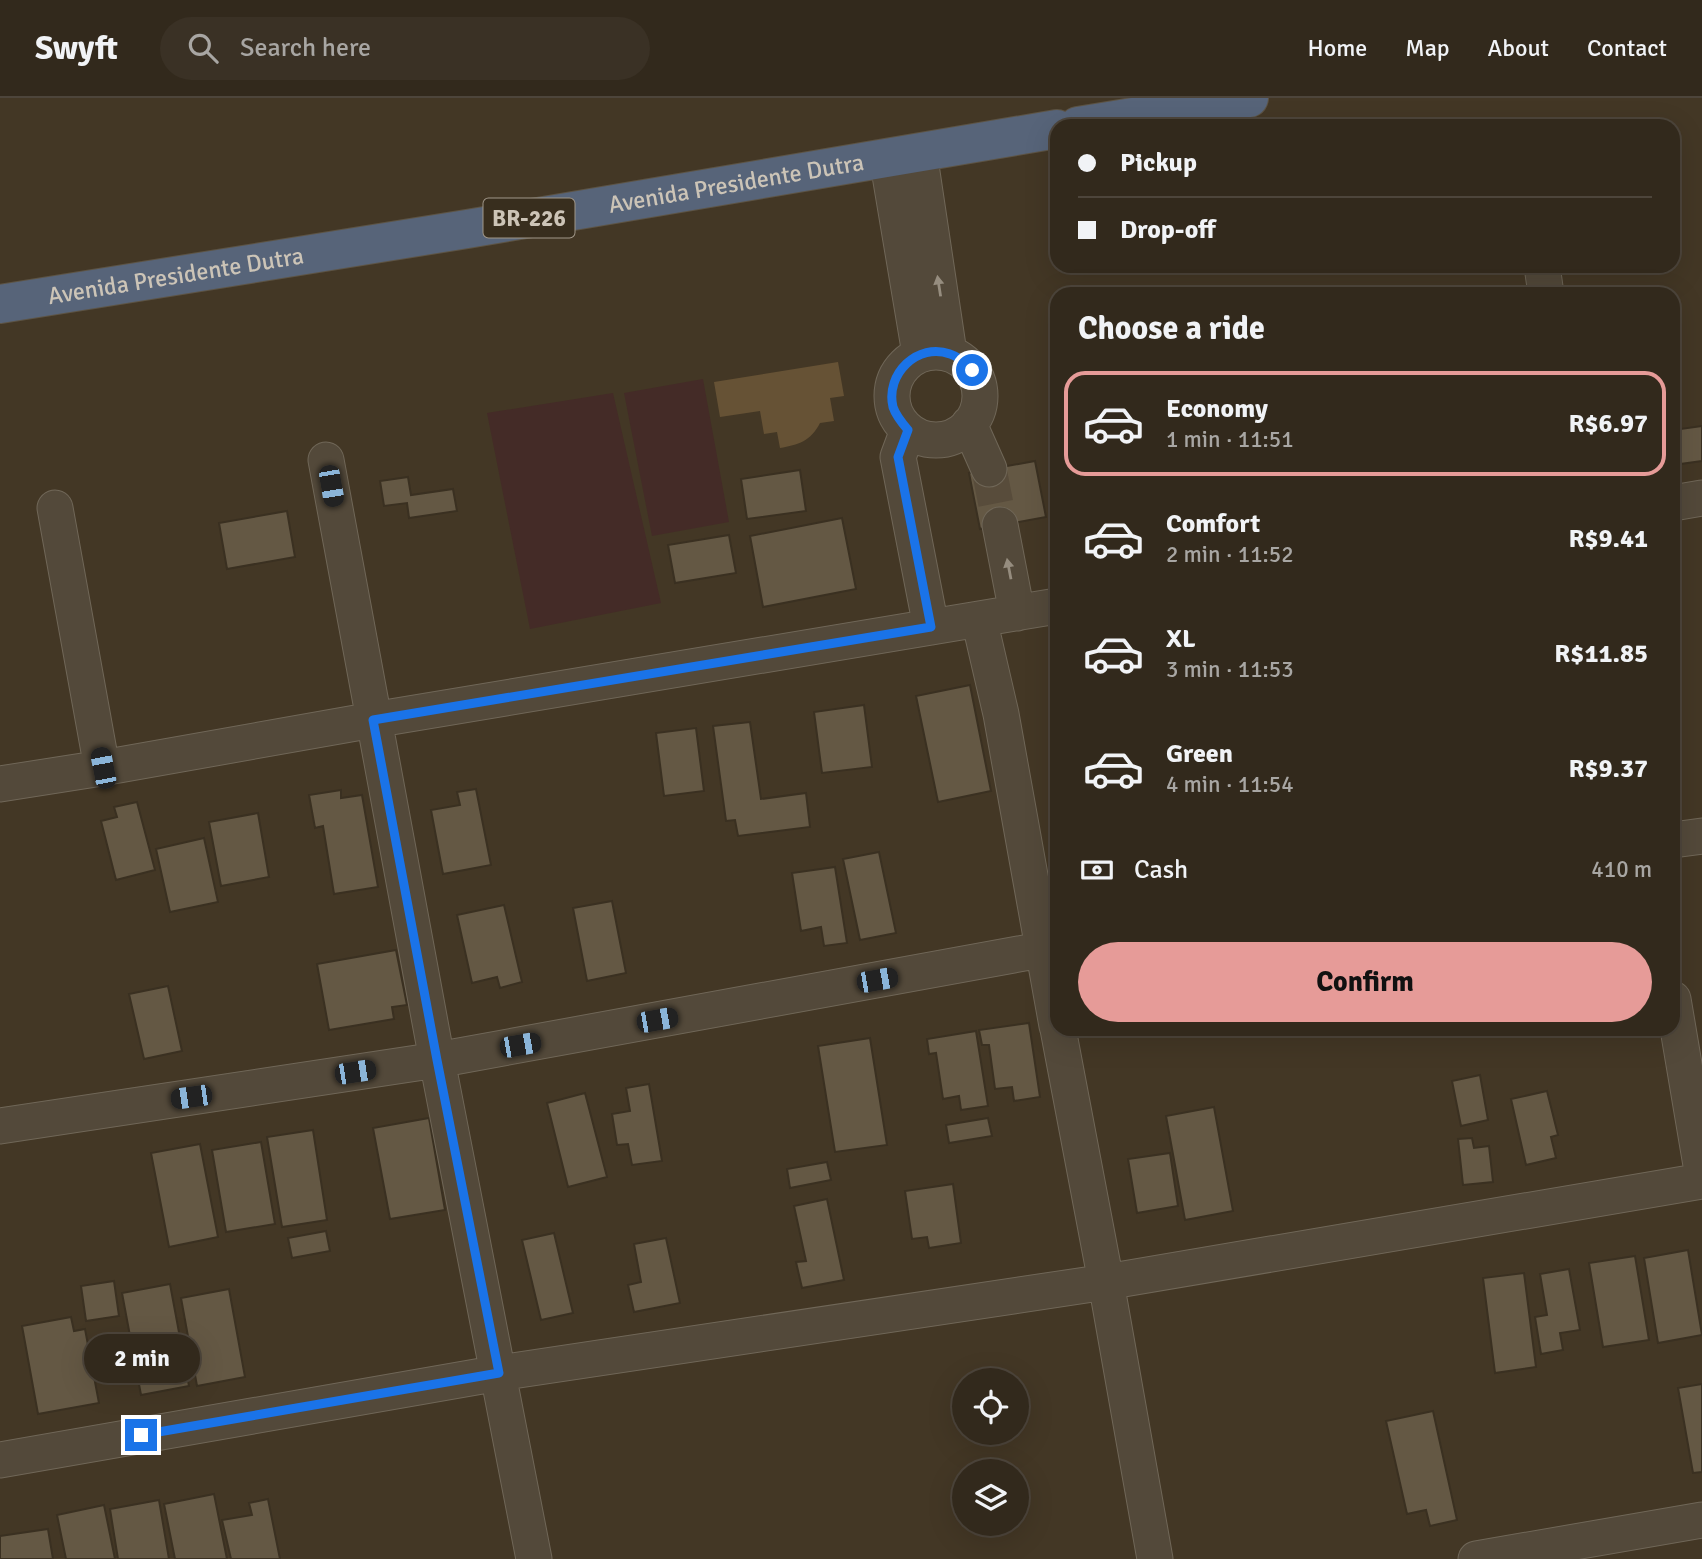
<!DOCTYPE html>
<meta charset="utf-8">
<style>
:root{--surface:#32291c;--page:#3a3125;--text:#f1f3f6;--muted:#a8a6a3;--line:#4d453b;--accent:#e69b98}
body{margin:0;font-family:Signika,sans-serif;background:var(--page);color:var(--text);height:100vh;display:flex;flex-direction:column;font-size:26px;white-space:nowrap}
*{box-sizing:border-box;margin:0}
p{font-size:23px;color:var(--muted)}
.icon{flex:none;width:38px;height:38px;fill:none;stroke:currentColor;stroke-width:2;stroke-linecap:round;stroke-linejoin:round}
.map{position:relative;flex:1;overflow:hidden}
.panel{position:absolute;left:1050px;top:189px;width:630px;height:749px;display:flex;flex-direction:column;background:var(--surface);border-radius:21px;box-shadow:0 7px 28px #0002,0 0 0 2px var(--line)}
.panel>*{flex:none}
.guide{position:absolute;left:1050px;top:21px;width:630px;height:154px;border-radius:21px;box-shadow:0 7px 28px #0002,0 0 0 2px var(--line);display:grid;align-content:center;height:154px;padding:0 28px;background:var(--surface)}
.buttons{position:absolute;left:952px;top:1270px;display:grid;gap:14px}
.buttons a{display:grid;place-items:center;width:77px;height:77px;border-radius:50%;background:var(--surface);box-shadow:0 7px 28px #0002,0 0 0 2px var(--line);font-size:35px}
.end{position:absolute;width:32px;height:32px;margin:-16px;border:9px solid #1a73e8;background:#fff;box-shadow:0 0 0 4px #fff}
.from{border-radius:50%}
.bubble{position:absolute;height:49px;border-radius:24px;background:var(--surface);box-shadow:0 7px 28px #0002,0 0 0 2px var(--line);font-size:23px;font-weight:700;line-height:49px;text-align:center}
.car{position:absolute;width:21px;height:42px;margin:-21px -10px;border-radius:9px;box-shadow:0 0 5px 2px #0007;background:linear-gradient(#222 24%,#8ab4d8 0 40%,#222 0 76%,#8ab4d8 0 86%,#222 0)}
.guide b{display:flex;align-items:center;gap:24px;height:66px;font-size:26px}
.guide b+b{border-top:2px solid var(--line)}
.guide i{width:18px;height:18px;background:var(--text)}
ul{padding:0;list-style:none}
li{display:flex;align-items:center;gap:21px;height:105px;margin:0 14px 10px;padding:0 14px;border:4px solid transparent;border-radius:21px}
li div{flex:1}
li b{display:block;font-size:26px}
li em{font-style:normal;font-weight:700}
li.active{border-color:var(--accent)}
li>.icon{width:63px;height:63px;stroke-width:1.5}
h2{padding:0 28px;font-size:32px;line-height:84px}
.pay{display:flex;align-items:center;gap:18px;height:77px;padding:0 28px;font-size:26px}
.pay p{margin-inline-start:auto}
.primary-button{display:flex;gap:14px;margin-top:auto;padding:14px 28px}
.primary-button a{flex:1;height:80px;border-radius:42px;background:var(--accent);color:#111;font-size:28px;font-weight:700;line-height:80px;text-align:center}
header{display:flex;align-items:center;gap:42px;box-sizing:border-box;height:98px;padding:0 35px;background:var(--surface);border-bottom:2px solid var(--line)}
header strong{font-size:33px}
nav{display:flex;gap:38px;margin-inline-start:auto;font-size:24px}
.search{width:490px;height:63px;background:var(--page);display:flex;align-items:center;gap:18px;box-sizing:border-box;padding:0 24px;border-radius:38px;color:var(--muted);font-size:26px}
.map>svg:first-child{display:block}
</style>
<header>
<strong>Swyft</strong>
<div class="search"><svg class="icon" aria-label="search" viewBox="0 0 24 24"><circle cx="10" cy="10" r="6"/><path d="M15 15l6 6"/></svg>Search here</div>
<nav><a>Home</a><a>Map</a><a>About</a><a>Contact</a></nav>
</header>
<div class="map">
<svg width="1702" height="1461" viewBox="0 0 1702 1461">
<rect width="100%" height="100%" fill="#433725"/>
<path fill="#442b27" d="M703,281L729,424L652,438L624,295Z
M613,295L661,505L530,531L487,315Z"/>
<path fill="#665235" d="M838,264L844,298L830,300L834,323L820,325C811,343 798,347 780,350L777,334L764,336L760,313L720,319L714,284Z"/>
<path fill="#645844" stroke="#3a3021" stroke-width="2" d="M1702,328V363L1673,367V332Z
M1035,363L1046,419L980,431L969,375Z
M800,372L806,413L747,421L741,381Z
M408,379L411,397L453,391L457,413L409,420L407,405L384,408L380,383Z
M287,413L295,459L227,471L219,425Z
M842,420L856,491L763,509L750,438Z
M729,437L736,475L675,485L668,447Z
M970,587L991,693L938,704L916,598Z
M864,607L872,669L822,675L814,614Z
M750,624L761,701L806,695L810,729L738,738L735,722L726,723L713,628Z
M696,630L704,693L664,698L656,635Z
M476,691L491,767L443,776L431,712L460,707L457,694Z
M341,692V700L362,697L378,789L334,796L323,728L315,730L309,697Z
M137,704L155,772L116,782L101,723L117,719L114,709Z
M258,715L269,779L221,788L209,724Z
M204,740L218,804L170,814L156,751Z
M879,754L896,835L860,842L843,761Z
M835,769L847,845L824,848L821,829L801,833L792,775Z
M612,803L626,875L587,883L573,810Z
M504,807L522,884L500,890L497,879L472,885L457,817Z
M396,852L407,907L392,909L394,921L329,932L317,866Z
M168,888L182,953L144,961L129,896Z
M1029,925L1040,999L1014,1003L1012,989L995,991L989,947H982L979,932Z
M976,933L988,1008L961,1012L959,998L943,1001L936,955L929,956L927,941Z
M870,940L887,1047L835,1054L818,948Z
M1480,977L1488,1022L1461,1028L1452,983Z
M649,986L662,1063L632,1067L628,1046L617,1047L612,1016L630,1013L626,990Z
M1547,993L1558,1037L1551,1039L1556,1060L1526,1067L1511,1001Z
M585,995L607,1079L568,1089L547,1005Z
M1214,1009L1233,1113L1185,1122L1166,1018Z
M429,1020L445,1112L390,1121L373,1030Z
M988,1020L992,1038L949,1045L946,1027Z
M313,1032L327,1122L282,1129L267,1039Z
M1472,1040L1474,1050L1489,1048L1493,1084L1463,1087L1458,1041Z
M261,1044L275,1126L226,1134L212,1052Z
M200,1046L218,1139L169,1149L151,1055Z
M1170,1055L1178,1108L1137,1115L1128,1061Z
M827,1064L831,1082L790,1090L787,1071Z
M953,1086L961,1145L929,1150L927,1139L912,1141L905,1093Z
M827,1101L844,1182L802,1190L796,1164L806,1163L794,1108Z
M326,1133L330,1153L292,1160L288,1140Z
M554,1135L573,1215L541,1222L522,1142Z
M666,1140L680,1205L634,1214L628,1187L641,1184L634,1146Z
M1688,1152L1702,1237L1658,1245L1644,1160Z
M1635,1158L1649,1242L1603,1249L1589,1165Z
M1569,1171L1580,1232L1560,1235L1563,1252L1541,1256L1535,1219L1547,1217L1540,1176Z
M1524,1175L1536,1269L1495,1275L1483,1180Z
M114,1183L119,1218L86,1223L81,1188Z
M170,1186L189,1288L141,1297L122,1195Z
M229,1191L245,1279L197,1288L181,1200Z
M71,1219L74,1233L85,1231L99,1305L38,1316L22,1228Z
M1702,1286V1374L1693,1375L1678,1290Z
M1433,1313L1457,1422L1430,1428L1426,1412L1407,1416L1386,1323Z
M214,1396L227,1461H175L164,1406Z
M268,1401L280,1461H231L222,1422L252,1417L249,1405Z
M159,1402L169,1461H118L110,1411Z
M104,1407L115,1461H66L57,1417Z
M48,1431L53,1461H0V1438Z"/>
<g fill="none" stroke-linecap="round" stroke-linejoin="round">
<path stroke="#584c3b" stroke-width="35" stroke-dasharray="35 18" stroke-linecap="butt" d="M989,371L1000,427"/>
<g stroke="#706758" stroke-width="37">
<path id="street" d="M919,54L949,255
M887,59L920,256
M1542,168L1546,196
M892 298a44 44 0 1 1 88 0a44 44 0 1 1-88 0Z
M969,326L989,371
M908,332L898,359L931,529
M326,362L437,962L534,1461
M1673,405L1702,400
M55,410L102,670
M1000,427L1017,515
M979,521L1001,616L1057,928
M0,686L102,670L373,622L1057,508
M1673,742L1702,738
M1673,901L1702,1073
M1058,931L1106,1184L1155,1461
M0,1028L437,962L1057,849
M0,1362L499,1275L1106,1184L1702,1083
M1476,1461L1702,1422"/>
</g>
<g stroke="#5d5445" stroke-width="40">
<g id="highway">
<path d="M1078,28L1249,0"/>
<path id="s1" d="M0,206L467,131L1057,31"/>
</g>
</g>
<use href="#street" stroke="#53493a" stroke-width="35"/>
<use href="#highway" stroke="#576479" stroke-width="38"/>
</g>
<defs><path id="oneway-solid" d="M-6-.8H1V-3.2L6.5 0L1 3.2V.8H-6Z" transform="scale(1.75)"/></defs>
<g fill="#968d7f">
<use href="#oneway-solid" transform="translate(939 188) rotate(-99)"/>
<use href="#oneway-solid" transform="translate(1009 471) rotate(-101)"/>
</g>
<g fill="none" stroke-linecap="round" stroke-linejoin="round">
<path stroke="#1a73e8" stroke-width="9" d="M141,1337L499,1275L437,962L373,622L931,529L898,359L908,332C902,325 896,318 893,309C885,276 918,244 950,256C960,259 966,266 972,272"/>
</g>
<g text-anchor="middle" dominant-baseline="central" stroke-width="5" stroke-linejoin="round" paint-order="stroke">
<rect fill="#382e1e" stroke="#a09789" stroke-width="2" x="483.5" y="100.5" width="91" height="39" rx="5"/>
<g font-size="23" font-weight="bold" fill="#ccc4b7">
<text x="529" y="120">BR-226</text>
</g>
<g font-size="24" fill="#ccc4b7" stroke="#382e1e">
<text stroke="none"><textPath href="#s1" startOffset="746">Avenida Presidente Dutra</textPath></text>
<text stroke="none"><textPath href="#s1" startOffset="178">Avenida Presidente Dutra</textPath></text>
</g>
</g>
</svg>
<div class="buttons">
<a><svg class="icon" aria-label="locate" viewBox="0 0 24 24"><circle cx="12" cy="12" r="6"/><path d="M12 2v4M12 18v4M2 12h4M18 12h4"/></svg></a>
<a><svg class="icon" aria-label="layers" viewBox="0 0 24 24"><path d="M12 4l9 5-9 5-9-5zM3 14l9 5 9-5"/></svg></a>
</div>
<i class="end from" style="left:972px;top:272px"></i>
<i class="end" style="left:141px;top:1337px"></i>
<div class="bubble" style="left:84px;top:1236px;width:116px">2 min</div>
<i class="car" style="left:331px;top:388px;rotate:170deg"></i>
<i class="car" style="left:103px;top:670px;rotate:349deg"></i>
<i class="car" style="left:877px;top:882px;rotate:80deg"></i>
<i class="car" style="left:657px;top:922px;rotate:80deg"></i>
<i class="car" style="left:520px;top:947px;rotate:80deg"></i>
<i class="car" style="left:355px;top:974px;rotate:81deg"></i>
<i class="car" style="left:191px;top:999px;rotate:262deg"></i>
<div class="guide">
<b><i class="from"></i>Pickup</b>
<b><i></i>Drop-off</b>
</div>
<section class="panel">
<h2>Choose a ride</h2>
<ul>
<li class="active"><svg class="icon" aria-label="car" viewBox="0 0 24 24"><path d="M5 17H2v-5l4-1 3-4h7l3 4 3 1v5h-3M9 17h6M6 11h13"/><circle cx="7" cy="17" r="2"/><circle cx="17" cy="17" r="2"/></svg><div><b>Economy</b><p>1 min · 11:51</p></div><em>R$6.97</em></li>
<li><svg class="icon" aria-label="car" viewBox="0 0 24 24"><path d="M5 17H2v-5l4-1 3-4h7l3 4 3 1v5h-3M9 17h6M6 11h13"/><circle cx="7" cy="17" r="2"/><circle cx="17" cy="17" r="2"/></svg><div><b>Comfort</b><p>2 min · 11:52</p></div><em>R$9.41</em></li>
<li><svg class="icon" aria-label="car" viewBox="0 0 24 24"><path d="M5 17H2v-5l4-1 3-4h7l3 4 3 1v5h-3M9 17h6M6 11h13"/><circle cx="7" cy="17" r="2"/><circle cx="17" cy="17" r="2"/></svg><div><b>XL</b><p>3 min · 11:53</p></div><em>R$11.85</em></li>
<li><svg class="icon" aria-label="car" viewBox="0 0 24 24"><path d="M5 17H2v-5l4-1 3-4h7l3 4 3 1v5h-3M9 17h6M6 11h13"/><circle cx="7" cy="17" r="2"/><circle cx="17" cy="17" r="2"/></svg><div><b>Green</b><p>4 min · 11:54</p></div><em>R$9.37</em></li>
</ul>
<div class="pay"><svg class="icon" aria-label="cash" viewBox="0 0 24 24"><path d="M3 7h18v10H3z"/><circle cx="12" cy="12" r="2"/></svg>Cash<p>410 m</p></div>
<div class="primary-button"><a>Confirm</a></div>
</section>
</div>
